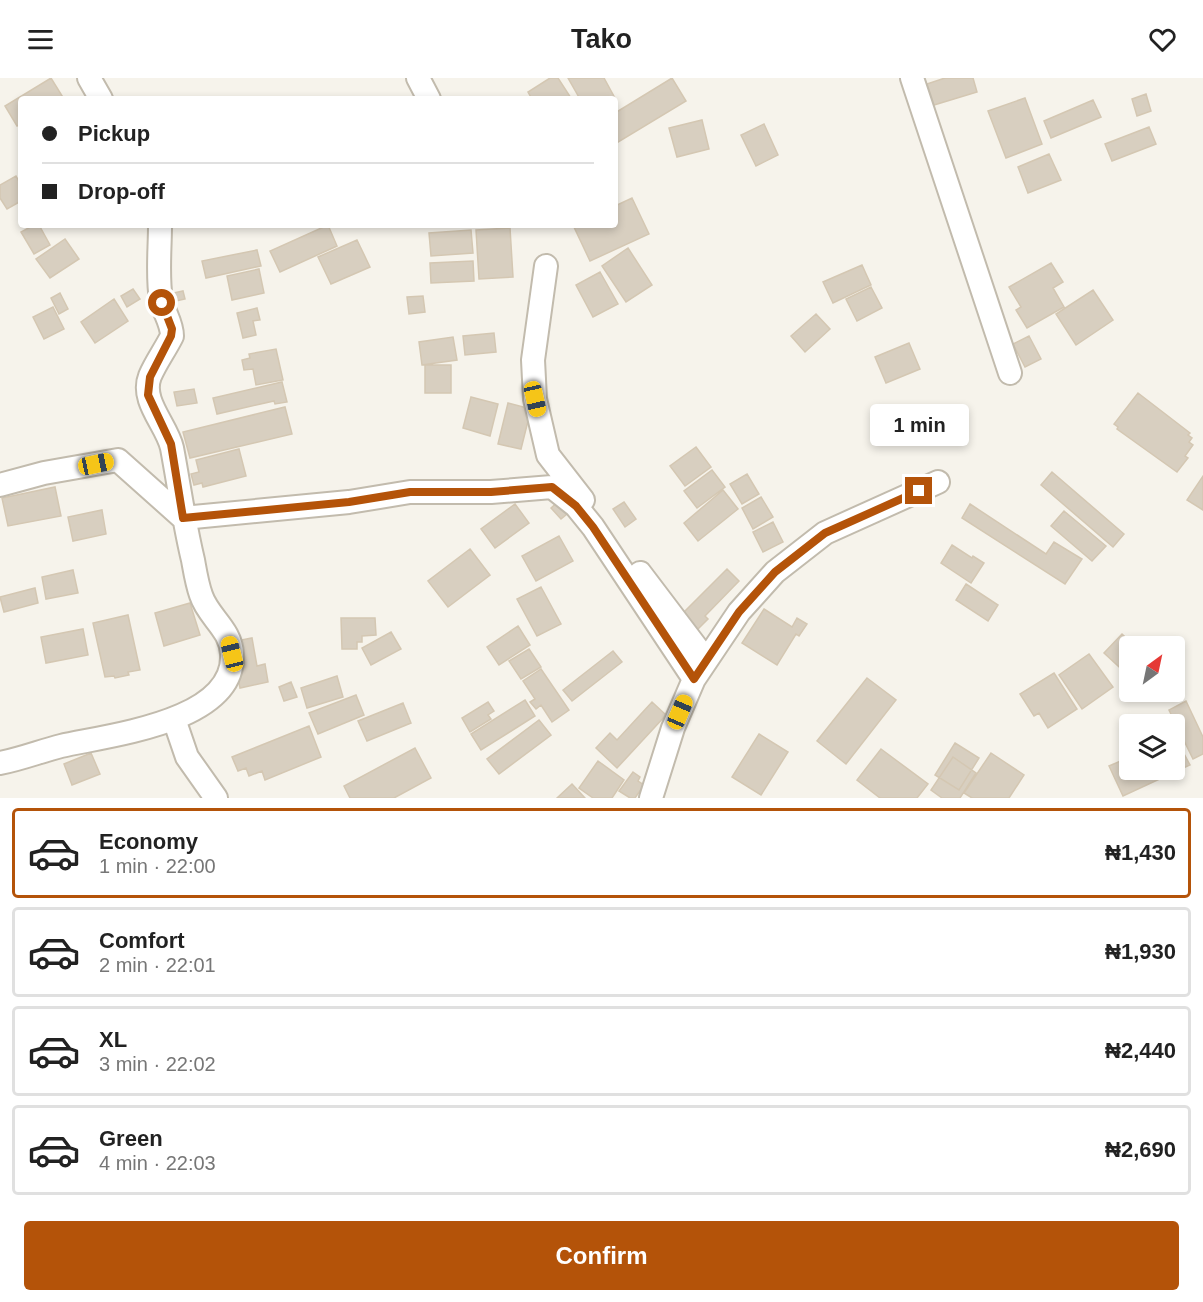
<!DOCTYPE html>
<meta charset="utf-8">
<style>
:root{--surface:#fff;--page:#f6f6f6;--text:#222;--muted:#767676;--line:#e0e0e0;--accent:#b45309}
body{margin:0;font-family:Arial,sans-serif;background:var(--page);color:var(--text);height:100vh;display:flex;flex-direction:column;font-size:22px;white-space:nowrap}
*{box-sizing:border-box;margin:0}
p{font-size:20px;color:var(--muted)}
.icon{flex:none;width:33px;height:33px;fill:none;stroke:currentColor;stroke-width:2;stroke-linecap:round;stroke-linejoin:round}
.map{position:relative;height:720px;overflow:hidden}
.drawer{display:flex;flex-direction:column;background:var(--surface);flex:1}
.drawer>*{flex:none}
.guide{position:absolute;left:18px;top:18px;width:600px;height:132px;border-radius:6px;box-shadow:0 3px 9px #0003;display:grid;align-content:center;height:132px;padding:0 24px;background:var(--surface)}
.needle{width:39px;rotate:33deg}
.tools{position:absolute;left:1119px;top:558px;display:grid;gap:12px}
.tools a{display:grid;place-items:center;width:66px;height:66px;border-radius:6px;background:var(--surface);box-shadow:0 3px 9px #0003;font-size:30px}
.end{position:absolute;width:27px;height:27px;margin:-14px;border:8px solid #b45309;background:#fff;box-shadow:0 0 0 3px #fff}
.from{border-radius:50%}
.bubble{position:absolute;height:42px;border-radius:6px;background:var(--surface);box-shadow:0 3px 9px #0003;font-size:20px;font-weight:600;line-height:42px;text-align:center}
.car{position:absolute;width:18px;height:36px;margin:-18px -9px;border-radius:8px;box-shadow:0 0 4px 2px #0007;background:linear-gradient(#f5c518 24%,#345 0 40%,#f5c518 0 76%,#345 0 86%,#f5c518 0)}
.guide b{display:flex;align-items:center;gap:21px;height:57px;font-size:22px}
.guide b+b{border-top:2px solid var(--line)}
.guide i{width:15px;height:15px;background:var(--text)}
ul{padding:10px 0 0;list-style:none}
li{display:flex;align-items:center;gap:18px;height:90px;margin:0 12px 9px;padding:0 12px;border:3px solid var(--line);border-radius:6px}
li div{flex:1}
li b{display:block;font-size:22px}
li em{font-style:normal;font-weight:600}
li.current{border-color:var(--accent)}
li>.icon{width:54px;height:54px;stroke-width:1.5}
.primary-button{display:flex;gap:12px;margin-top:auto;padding:12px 24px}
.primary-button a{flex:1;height:69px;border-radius:6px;background:var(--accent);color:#fff;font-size:24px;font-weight:600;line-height:69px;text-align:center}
header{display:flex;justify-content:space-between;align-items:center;height:78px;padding:0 24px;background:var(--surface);font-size:27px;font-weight:600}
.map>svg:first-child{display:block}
</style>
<header><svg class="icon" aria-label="menu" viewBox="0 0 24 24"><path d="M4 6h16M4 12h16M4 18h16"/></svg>Tako<svg class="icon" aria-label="heart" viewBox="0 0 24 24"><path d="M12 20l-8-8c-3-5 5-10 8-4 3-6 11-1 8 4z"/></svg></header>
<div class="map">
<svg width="1203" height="720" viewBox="0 0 1203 720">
<rect width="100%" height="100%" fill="#f6f3eb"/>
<path fill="#d8cfc0" stroke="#d4c7b2" stroke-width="1.5" d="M51,0L64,21H21V46L17,48L5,28Z
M550,0H558L571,20L532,21L528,14Z
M568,0H604L616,22L580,21Z
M672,0L686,23L615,66V35Z
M945,0H973L977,14L934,27L927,6Z
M1146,16L1151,33L1137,38L1132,21Z
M1025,20L1042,66L1006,80L988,33Z
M1093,22L1101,39L1051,60L1044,43Z
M702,42L709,71L677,79L669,50Z
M764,46L778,77L756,88L741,57Z
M1149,49L1156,66L1112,83L1105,66Z
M1049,76L1061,102L1028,115L1018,89Z
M16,98L21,107V123L7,131L0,120V107Z
M632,120L649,156L590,183L573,147H615V128Z
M34,147H39L50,167L34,176L21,154Z
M328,147L337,168L280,194L270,173Z
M510,150L513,199L479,201L476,152Z
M471,152L473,175L431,178L429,155Z
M65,161L79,181L50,200L36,181Z
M357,162L370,189L331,206L318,179Z
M628,170L652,207L626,224L602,188Z
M257,172L261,188L206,200L202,183Z
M473,183L474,203L431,205L430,185Z
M1051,185L1063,204L1053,210L1064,229L1027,250L1016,232L1021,229L1009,209Z
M862,187L871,207L833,225L823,204Z
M259,191L264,215L232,222L227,198Z
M600,194L618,226L593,239L576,207Z
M871,209L882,230L857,243L846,221Z
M133,211L140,221L127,229L121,218Z
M1093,212L1113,242L1076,267L1056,236Z
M183,213L185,221L171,224L169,216Z
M60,215L68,231L59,236L51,220Z
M423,218L425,234L409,236L407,219Z
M114,221L128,243L95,265L81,244Z
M53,229L64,251L44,261L33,239Z
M257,230L260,242L253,243L256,257L243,260L237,235Z
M816,236L830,251L805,274L791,258Z
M494,255L496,274L465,277L463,258Z
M1029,258L1041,281L1025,289L1013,266Z
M453,259L457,282L422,287L419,264Z
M909,265L920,291L886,305L875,279Z
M276,271L283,302L256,307L253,291L244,292L242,282L250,280L249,276Z
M425,287H451V315H425Z
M282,304L287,324L275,326L274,323L217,336L213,320Z
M194,311L197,325L177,328L174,314Z
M1138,315L1190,355L1188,357L1192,360L1189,364L1193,367L1185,378L1188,380L1177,394L1117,351L1118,349L1114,346Z
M471,319L498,326L490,358L463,350Z
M508,325L531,331L521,371L498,366Z
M285,329L292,356L190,380L183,354Z
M696,369L711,389L685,408L670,388Z
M239,371L246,398L203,409L202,405L194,407L191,396L199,394L196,382Z
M712,392L725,409L697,430L684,413Z
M1052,394L1124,456L1113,469L1041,407Z
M747,396L759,416L742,426L730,406Z
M1203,398V432L1187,422Z
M55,409L61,438L8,448L2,420Z
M723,412L738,431L698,463L684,445Z
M761,419L773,439L753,451L742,430Z
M562,420L572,432L561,441L551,430Z
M624,424L636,441L625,449L613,431Z
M515,426L529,445L495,470L481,451Z
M970,426L1046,476L1054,464L1082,481L1065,506L962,440Z
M102,432L106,456L73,463L68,439Z
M1064,433L1106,468L1092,483L1051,448Z
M773,444L783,464L763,474L753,454Z
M559,458L573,483L536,503L522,478Z
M952,467L972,480L973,478L984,485L971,505L941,485Z
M470,471L490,497L448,529L428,503Z
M727,491L739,503L705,538L708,541L695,554L679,539Z
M73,492L78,515L46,521L42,499Z
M966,506L998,527L988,543L956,522Z
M541,509L561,546L537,558L517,521Z
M35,510L38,525L4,534L0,519Z
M190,525L200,557L164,568L155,535Z
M764,531L792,549L797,540L807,546L799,558L796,556L777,587L742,565Z
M128,537L140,592L128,594L129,597L115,600L114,598L105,599L93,545Z
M341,540H375L376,557L362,558V564H357V571H342Z
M518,548L530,567L499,587L487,569Z
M83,551L88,577L46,585L41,559Z
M391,554L401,571L371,587L362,570Z
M1122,556L1135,568H1130V599L1104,575Z
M252,560L257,588L265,586L268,604L240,610L231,564Z
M529,571L541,589L521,601L509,583Z
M613,573L622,584L572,623L563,612Z
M1089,576L1113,609L1082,631L1059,597Z
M541,591L569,632L552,644L541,627L536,631L530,624L535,621L523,603Z
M1054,595L1077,631L1048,650L1039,635L1034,638L1020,616Z
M337,598L343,619L307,630L301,610Z
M867,600L896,622L846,686L817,663Z
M291,604L297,619L284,623L279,609Z
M356,617L364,637L318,656L309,635Z
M525,622L535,638L481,672L471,656Z
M1186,623L1203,659V676L1193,681L1169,632Z
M488,624L494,633L488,637L491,641L470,654L462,640Z
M652,624L666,637L617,690L596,670L610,655L617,662Z
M403,625L411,645L367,663L358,643Z
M539,642L551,657L499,696L487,681Z
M309,648L321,679L265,702L262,693L249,698L246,690L238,693L232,679Z
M759,656L788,674L761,717L732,699Z
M1174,657L1190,687L1123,718L1109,688L1130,679V692H1174Z
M955,665L979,680L959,712L935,697Z
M415,670L431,700L394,720H350L344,708Z
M881,671L928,706L917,720H880L857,702Z
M91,675L100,696L72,707L64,686Z
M991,675L1024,697L1009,720H972L964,715Z
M953,679L976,695L960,720H942L931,712Z
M598,683L624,702L612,720H593L579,710Z
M633,694L640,699L638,703L644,707L635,720H630L619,713Z
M572,706L585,720H557Z"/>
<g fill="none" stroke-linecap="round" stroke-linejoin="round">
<g stroke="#c2bbad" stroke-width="26">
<path id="street" d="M89,0L101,21
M418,0L429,21
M912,0L1010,295
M546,188L533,282L535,321L548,377L583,422
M0,407L44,395L118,382L183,440L349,424L410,414H491L552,409L576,428L593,449L694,601
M640,495L706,582
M174,641L187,679L216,720
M0,685C21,681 41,673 61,668C109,657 236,644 232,576C231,551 208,539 201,517C197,506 195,493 193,482C184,445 179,407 172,370C167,347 140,323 150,298C156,284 165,272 172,258C172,245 164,235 161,222C157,198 160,172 160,147
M651,720L673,650L694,601L739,534L775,494L825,455L938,404"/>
</g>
<use href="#street" stroke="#fff" stroke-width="22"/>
</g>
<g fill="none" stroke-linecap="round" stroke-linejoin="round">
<path stroke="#b45309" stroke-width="8" d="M162,225L172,251L171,258L150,299L148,317L171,366L183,440L349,424L410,414H491L552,409L576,428L593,449L694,601L739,534L775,494L825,455L919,413"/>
</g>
</svg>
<div class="tools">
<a><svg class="needle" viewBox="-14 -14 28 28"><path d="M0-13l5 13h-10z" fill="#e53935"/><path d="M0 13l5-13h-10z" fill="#767676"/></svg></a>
<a><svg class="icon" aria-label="layers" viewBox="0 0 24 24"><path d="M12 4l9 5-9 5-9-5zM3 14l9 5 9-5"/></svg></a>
</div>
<i class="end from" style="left:162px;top:225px"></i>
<i class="end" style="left:919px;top:413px"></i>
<div class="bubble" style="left:870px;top:326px;width:99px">1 min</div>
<i class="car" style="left:535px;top:321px;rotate:167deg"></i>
<i class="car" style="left:96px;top:386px;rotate:78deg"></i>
<i class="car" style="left:232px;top:576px;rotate:346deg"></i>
<i class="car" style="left:680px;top:634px;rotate:23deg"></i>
<div class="guide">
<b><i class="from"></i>Pickup</b>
<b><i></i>Drop-off</b>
</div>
</div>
<section class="drawer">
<ul>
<li class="current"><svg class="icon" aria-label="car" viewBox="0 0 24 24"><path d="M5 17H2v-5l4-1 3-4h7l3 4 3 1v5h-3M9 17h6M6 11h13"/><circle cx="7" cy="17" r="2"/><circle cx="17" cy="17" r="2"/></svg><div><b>Economy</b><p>1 min · 22:00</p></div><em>₦1,430</em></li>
<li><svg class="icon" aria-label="car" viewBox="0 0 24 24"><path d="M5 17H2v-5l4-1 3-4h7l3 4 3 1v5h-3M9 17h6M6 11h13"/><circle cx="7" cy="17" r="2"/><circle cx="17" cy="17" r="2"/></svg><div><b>Comfort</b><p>2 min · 22:01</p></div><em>₦1,930</em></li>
<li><svg class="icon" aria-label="car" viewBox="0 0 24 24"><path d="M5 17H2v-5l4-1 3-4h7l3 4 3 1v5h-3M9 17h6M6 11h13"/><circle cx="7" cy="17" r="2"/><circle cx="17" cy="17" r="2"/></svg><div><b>XL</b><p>3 min · 22:02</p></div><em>₦2,440</em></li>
<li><svg class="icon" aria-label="car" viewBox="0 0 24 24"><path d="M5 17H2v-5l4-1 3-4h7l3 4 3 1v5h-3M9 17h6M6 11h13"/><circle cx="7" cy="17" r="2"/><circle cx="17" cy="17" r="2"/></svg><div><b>Green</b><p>4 min · 22:03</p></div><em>₦2,690</em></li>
</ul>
<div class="primary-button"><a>Confirm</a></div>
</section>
